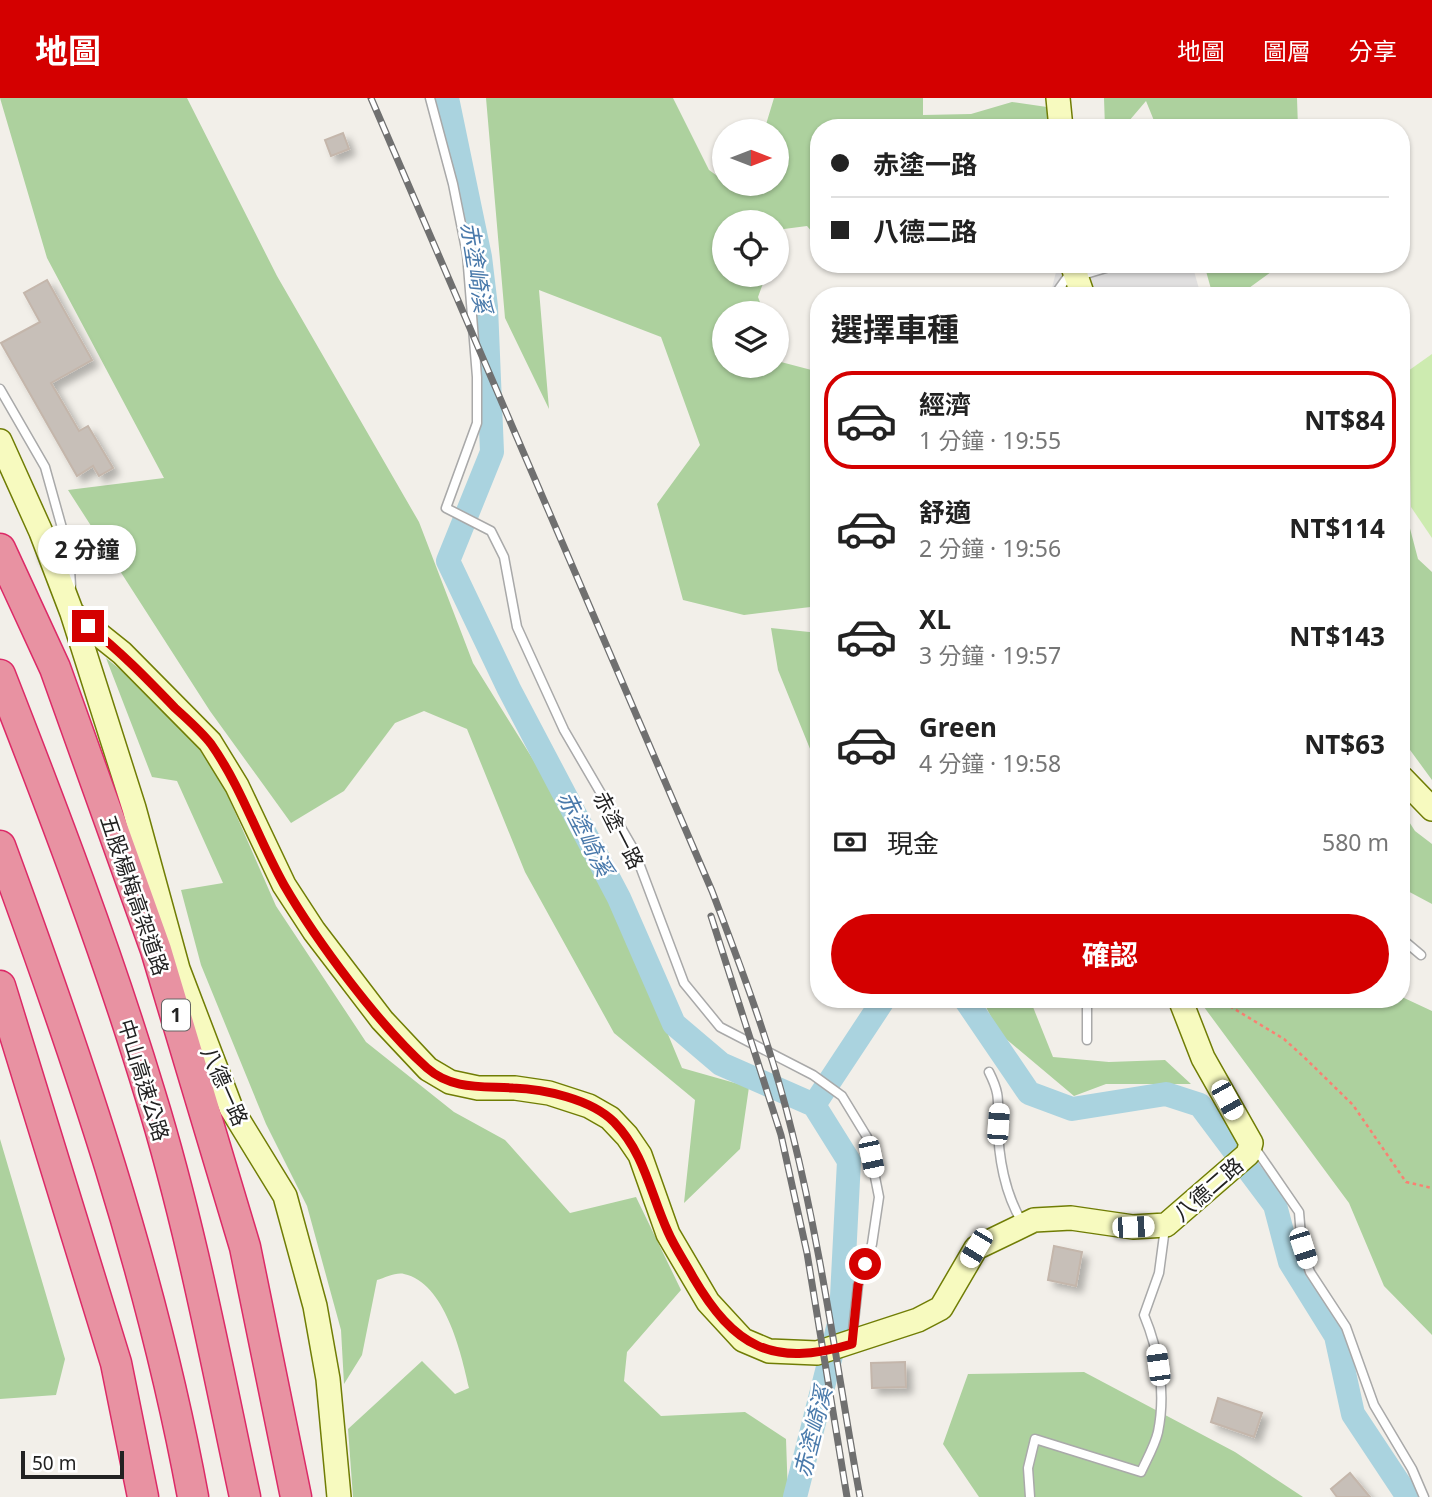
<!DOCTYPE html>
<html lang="zh-TW">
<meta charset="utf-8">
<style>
:root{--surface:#fff;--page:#f6f6f6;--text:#222;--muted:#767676;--line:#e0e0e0;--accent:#d40000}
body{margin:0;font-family:"Noto Sans","Noto Sans TC",sans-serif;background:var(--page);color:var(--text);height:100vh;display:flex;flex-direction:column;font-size:26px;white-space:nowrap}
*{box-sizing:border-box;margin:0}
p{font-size:23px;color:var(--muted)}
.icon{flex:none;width:38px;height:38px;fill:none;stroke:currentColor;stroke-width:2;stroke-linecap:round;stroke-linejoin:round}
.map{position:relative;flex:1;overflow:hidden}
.drawer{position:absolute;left:810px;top:189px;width:600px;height:721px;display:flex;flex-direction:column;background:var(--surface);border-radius:28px;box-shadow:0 2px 5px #0004}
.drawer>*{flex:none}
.hud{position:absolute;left:810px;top:21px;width:600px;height:154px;border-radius:28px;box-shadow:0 2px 5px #0004;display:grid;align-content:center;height:154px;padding:0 21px;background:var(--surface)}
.needle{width:46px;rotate:90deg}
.buttons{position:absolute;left:712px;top:21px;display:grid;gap:14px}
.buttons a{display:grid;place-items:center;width:77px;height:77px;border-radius:50%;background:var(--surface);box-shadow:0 2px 5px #0004;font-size:35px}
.scale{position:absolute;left:21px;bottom:18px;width:103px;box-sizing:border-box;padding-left:7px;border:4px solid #222;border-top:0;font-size:19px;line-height:24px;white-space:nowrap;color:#222;-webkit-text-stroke:5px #fff;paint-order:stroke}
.end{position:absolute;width:32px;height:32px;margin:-16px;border:9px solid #d40000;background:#fff;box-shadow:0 0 0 4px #fff}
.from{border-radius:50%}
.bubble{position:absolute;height:49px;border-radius:24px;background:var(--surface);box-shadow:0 2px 5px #0004;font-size:23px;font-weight:700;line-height:49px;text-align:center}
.car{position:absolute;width:21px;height:42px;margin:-21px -10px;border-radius:9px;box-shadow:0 0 5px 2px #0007;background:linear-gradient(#fff 24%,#345 0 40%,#fff 0 76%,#345 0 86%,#fff 0)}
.hud b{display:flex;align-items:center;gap:24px;height:66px;font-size:26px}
.hud b+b{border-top:2px solid var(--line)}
.hud i{width:18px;height:18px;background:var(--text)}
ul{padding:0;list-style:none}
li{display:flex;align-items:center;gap:21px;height:98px;margin:0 14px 10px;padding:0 7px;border:4px solid transparent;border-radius:28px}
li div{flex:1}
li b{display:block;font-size:26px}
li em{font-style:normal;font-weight:700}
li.active{border-color:var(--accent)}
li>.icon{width:63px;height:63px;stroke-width:1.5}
h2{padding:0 21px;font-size:32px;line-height:84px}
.pay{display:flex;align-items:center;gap:18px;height:77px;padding:0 21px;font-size:26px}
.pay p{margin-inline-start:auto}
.cta{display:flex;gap:14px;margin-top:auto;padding:14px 21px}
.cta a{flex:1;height:80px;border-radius:42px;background:var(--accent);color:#fff;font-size:28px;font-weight:700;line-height:80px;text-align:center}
header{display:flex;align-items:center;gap:42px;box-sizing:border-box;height:98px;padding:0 35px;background:var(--accent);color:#fff}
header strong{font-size:33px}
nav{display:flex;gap:38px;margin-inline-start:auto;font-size:24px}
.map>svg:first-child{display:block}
</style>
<header>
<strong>地圖</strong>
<nav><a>地圖</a><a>圖層</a><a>分享</a></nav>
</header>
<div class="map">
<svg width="1432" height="1399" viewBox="0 0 1432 1399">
<defs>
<filter id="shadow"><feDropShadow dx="6" dy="6" stdDeviation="3.5" flood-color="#0004"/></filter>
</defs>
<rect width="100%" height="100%" fill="#f2efe9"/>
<path fill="#e0dfdf" d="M1058,166H1192L1201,198H1050Z"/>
<path fill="#cdebb0" d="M1432,256V440L1411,409L1408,273Z"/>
<path fill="#add19e" d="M0,0H187L277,178L419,424L473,565L595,761L682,970L749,989L740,1051L684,1105L695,1002L614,935L525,774L467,631L424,613L395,625L344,693L291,725L210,613L68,392L164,380L47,160Z
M486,0H673L709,72L738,93L742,86H777V33H764L774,0H923V17L971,16L1012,4L1047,9L1049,30H819V142L807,128L784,131L777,147V124H724V177H766L758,199L764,215H724V268H777V253L781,264L819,274V508L744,517L683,502L657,406L700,347L661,239L539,192L549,311L505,220Z
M1104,0H1297L1298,30H1157L1146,3L1123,30H1105Z
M1204,166H1282L1238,198H1213Z
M1402,400L1418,461L1432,474V682L1402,641Z
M771,530L819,535V673L778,572Z
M106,560L133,582L202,653L217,673L276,808L366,944L454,1014L505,1042L570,1115L636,1099L681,1192L627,1254L624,1283L661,1318L745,1314L786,1341L788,1399H353L348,1331L422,1263L455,1296L469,1290C461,1254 445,1185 404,1176C396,1174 385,1180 377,1182L362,1257L344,1286L341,1232L307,1108L266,1026L201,867L181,792L223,785L177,683L152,679Z
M1402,713L1415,733L1432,746V806L1402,790Z
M1402,899L1432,913V1237L1384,1188L1349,1105L1204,909V901H1402Z
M982,901H1026L1033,909L1053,959L1109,964L1165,962L1191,986H1106L1074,998L999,935Z
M0,1041L65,1261L56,1297L0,1301Z
M1084,1274L1235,1354L1303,1399H979L943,1346L968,1276Z"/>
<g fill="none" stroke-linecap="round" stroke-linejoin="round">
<path stroke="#aad3df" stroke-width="24" d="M447,0L480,159L486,209L492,354L448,463L509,591L619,800L674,926L721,966L814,1007L849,1063L841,1218L795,1399
M965,901L1029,995L1072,1011L1166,996L1200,1007L1275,1107L1290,1164L1336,1238L1353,1316L1408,1399
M814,1007L884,901"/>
</g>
<path fill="#c7bfb8" stroke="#c4b6ab" stroke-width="2" filter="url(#shadow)" d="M343,35L349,51L331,58L325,42Z
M47,182L92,262L51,285L79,333L88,328L113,370L99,378L93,368L77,378L1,245L40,224L24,195Z
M1054,1148L1082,1154L1076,1188L1048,1182Z
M905,1264L906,1289L872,1290L871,1265Z
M1218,1300L1262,1315L1254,1339L1211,1324Z
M1350,1375L1370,1399H1337L1331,1391Z"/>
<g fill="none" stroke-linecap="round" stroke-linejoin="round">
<g stroke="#a9a9a9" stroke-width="11">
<path id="lane" d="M430,0L453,86L467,156L477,279V325L446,410L491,433L504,459L517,529L564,632L634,752L684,885L720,929L813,977L842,998L867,1039L879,1099L872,1146L858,1187L852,1241
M1079,178L1116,167
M1054,198L1071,174
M0,291L45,369L69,455L71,488
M1402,841L1421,857
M1087,942V901
M989,974C1000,996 998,1001 998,1025C998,1059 1005,1096 1022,1124
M1255,1050L1299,1114L1302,1150L1310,1174L1346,1229L1374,1307L1412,1371L1424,1399
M1030,1399L1028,1370L1035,1341L1141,1374C1147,1361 1155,1347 1158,1334C1166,1295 1159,1253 1144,1217L1159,1175L1165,1130"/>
</g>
<g stroke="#707d05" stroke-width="26">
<path id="secondary" d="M1058,0L1061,30
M1072,166L1083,198
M0,343L41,434L72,515L134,710L178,871L231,1010L285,1098L315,1208L328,1281L339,1399
M72,515L122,555L210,644L237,688L284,787L314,833L382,922L428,971L450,984L478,990H515L549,995L589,1008L610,1020L627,1038L640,1057L668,1136L708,1204L743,1242L769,1253L817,1255L918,1222L941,1210L976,1150L1034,1122L1071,1120L1133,1129L1166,1127L1248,1056L1251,1045L1203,960L1180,901
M1402,680L1432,711"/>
</g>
<g stroke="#dc2a67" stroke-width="33">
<path id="highway" d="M0,451L55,570L156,852L245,1149L296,1399
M0,577C54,715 107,854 150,996C191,1129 216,1264 245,1399
M0,748C78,960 152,1176 193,1399
M0,888L116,1265L143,1399"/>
</g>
<path stroke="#fa8072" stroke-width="2.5" stroke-dasharray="3.5 3.5" stroke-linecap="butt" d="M1218,901L1284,941L1306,961L1353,1007L1406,1084L1432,1090"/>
<use href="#lane" stroke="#fff" stroke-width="8"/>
<use href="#secondary" stroke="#f7fabf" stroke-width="23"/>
<use href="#highway" stroke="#e892a2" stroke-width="30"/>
<g stroke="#707070" stroke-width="7">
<path id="rail" d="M371,0L712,793C742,872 772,951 792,1034C822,1154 838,1277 860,1399
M711,818L781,1037L807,1155L847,1399"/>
</g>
<use href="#rail" stroke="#fff" stroke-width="4.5" stroke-dasharray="13" stroke-linecap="butt"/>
</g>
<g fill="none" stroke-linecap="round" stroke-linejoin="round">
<path stroke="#d40000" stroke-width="9" d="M88,528C120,553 147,581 175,610C187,621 201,633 211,646C242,690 258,741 284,787C317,844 379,927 427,970C452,992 482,988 513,990C544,991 591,1001 614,1024C645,1056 650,1095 668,1134C675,1150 685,1164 693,1179C734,1249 772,1270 852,1246L858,1187L865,1166"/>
</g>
<g text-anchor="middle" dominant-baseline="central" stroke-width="5" stroke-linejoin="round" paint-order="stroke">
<rect fill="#fff" stroke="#646464" stroke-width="2" x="162" y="901.5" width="28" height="31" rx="5"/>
<g font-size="19" font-weight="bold" fill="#222">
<text x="176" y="917">1</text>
</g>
<g font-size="21" fill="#222" stroke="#fff">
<text transform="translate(619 732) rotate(63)">赤塗一路</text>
<text transform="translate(135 797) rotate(71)">五股楊梅高架道路</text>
<text transform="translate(144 982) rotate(73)">中山高速公路</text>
<text transform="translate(225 988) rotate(66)">八德一路</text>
<text transform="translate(1208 1091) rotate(-41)">八德二路</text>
</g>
<g font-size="23" font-style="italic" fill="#4a7aab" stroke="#fff">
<text transform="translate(477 169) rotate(81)">赤塗崎溪</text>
<text transform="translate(586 735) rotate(63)">赤塗崎溪</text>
<text transform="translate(812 1334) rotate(-76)">赤塗崎溪</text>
</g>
</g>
</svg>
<div class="buttons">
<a><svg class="needle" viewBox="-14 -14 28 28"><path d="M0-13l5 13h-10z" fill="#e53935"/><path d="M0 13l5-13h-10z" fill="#767676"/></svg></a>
<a><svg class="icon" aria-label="locate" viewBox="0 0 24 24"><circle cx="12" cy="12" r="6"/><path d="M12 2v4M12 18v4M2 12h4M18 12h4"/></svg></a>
<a><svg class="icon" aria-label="layers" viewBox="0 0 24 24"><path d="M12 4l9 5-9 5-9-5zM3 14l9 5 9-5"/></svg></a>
</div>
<div class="scale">50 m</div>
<i class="end from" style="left:865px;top:1166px"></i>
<i class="end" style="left:88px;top:528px"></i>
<div class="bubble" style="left:38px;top:427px;width:98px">2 分鐘</div>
<i class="car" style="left:1227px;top:1002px;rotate:151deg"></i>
<i class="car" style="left:998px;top:1026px;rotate:4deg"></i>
<i class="car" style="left:871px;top:1059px;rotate:168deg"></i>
<i class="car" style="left:1133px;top:1129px;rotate:88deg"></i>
<i class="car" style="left:976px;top:1150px;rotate:211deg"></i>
<i class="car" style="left:1303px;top:1150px;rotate:162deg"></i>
<i class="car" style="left:1158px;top:1267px;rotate:352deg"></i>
<div class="hud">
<b><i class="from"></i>赤塗一路</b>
<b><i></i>八德二路</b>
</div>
<section class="drawer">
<h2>選擇車種</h2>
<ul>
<li class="active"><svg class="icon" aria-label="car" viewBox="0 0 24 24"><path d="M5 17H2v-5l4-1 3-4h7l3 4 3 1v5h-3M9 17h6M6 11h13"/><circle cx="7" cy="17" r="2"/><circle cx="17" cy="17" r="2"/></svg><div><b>經濟</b><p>1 分鐘 · 19:55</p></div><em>NT$84</em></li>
<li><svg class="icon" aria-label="car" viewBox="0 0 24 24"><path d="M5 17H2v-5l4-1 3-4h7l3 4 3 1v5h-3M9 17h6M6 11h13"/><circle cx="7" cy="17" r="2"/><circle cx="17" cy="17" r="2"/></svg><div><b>舒適</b><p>2 分鐘 · 19:56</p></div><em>NT$114</em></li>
<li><svg class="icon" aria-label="car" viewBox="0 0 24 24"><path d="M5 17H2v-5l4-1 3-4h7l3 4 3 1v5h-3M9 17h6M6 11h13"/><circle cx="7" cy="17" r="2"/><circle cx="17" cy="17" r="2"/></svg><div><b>XL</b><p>3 分鐘 · 19:57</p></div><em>NT$143</em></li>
<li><svg class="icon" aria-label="car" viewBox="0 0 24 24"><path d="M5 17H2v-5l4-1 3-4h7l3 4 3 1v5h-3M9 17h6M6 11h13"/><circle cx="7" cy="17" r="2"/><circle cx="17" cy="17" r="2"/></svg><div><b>Green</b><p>4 分鐘 · 19:58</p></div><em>NT$63</em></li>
</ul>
<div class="pay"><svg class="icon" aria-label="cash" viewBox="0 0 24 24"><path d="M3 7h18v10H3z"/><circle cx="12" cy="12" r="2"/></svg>現金<p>580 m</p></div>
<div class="cta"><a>確認</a></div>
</section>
</div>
